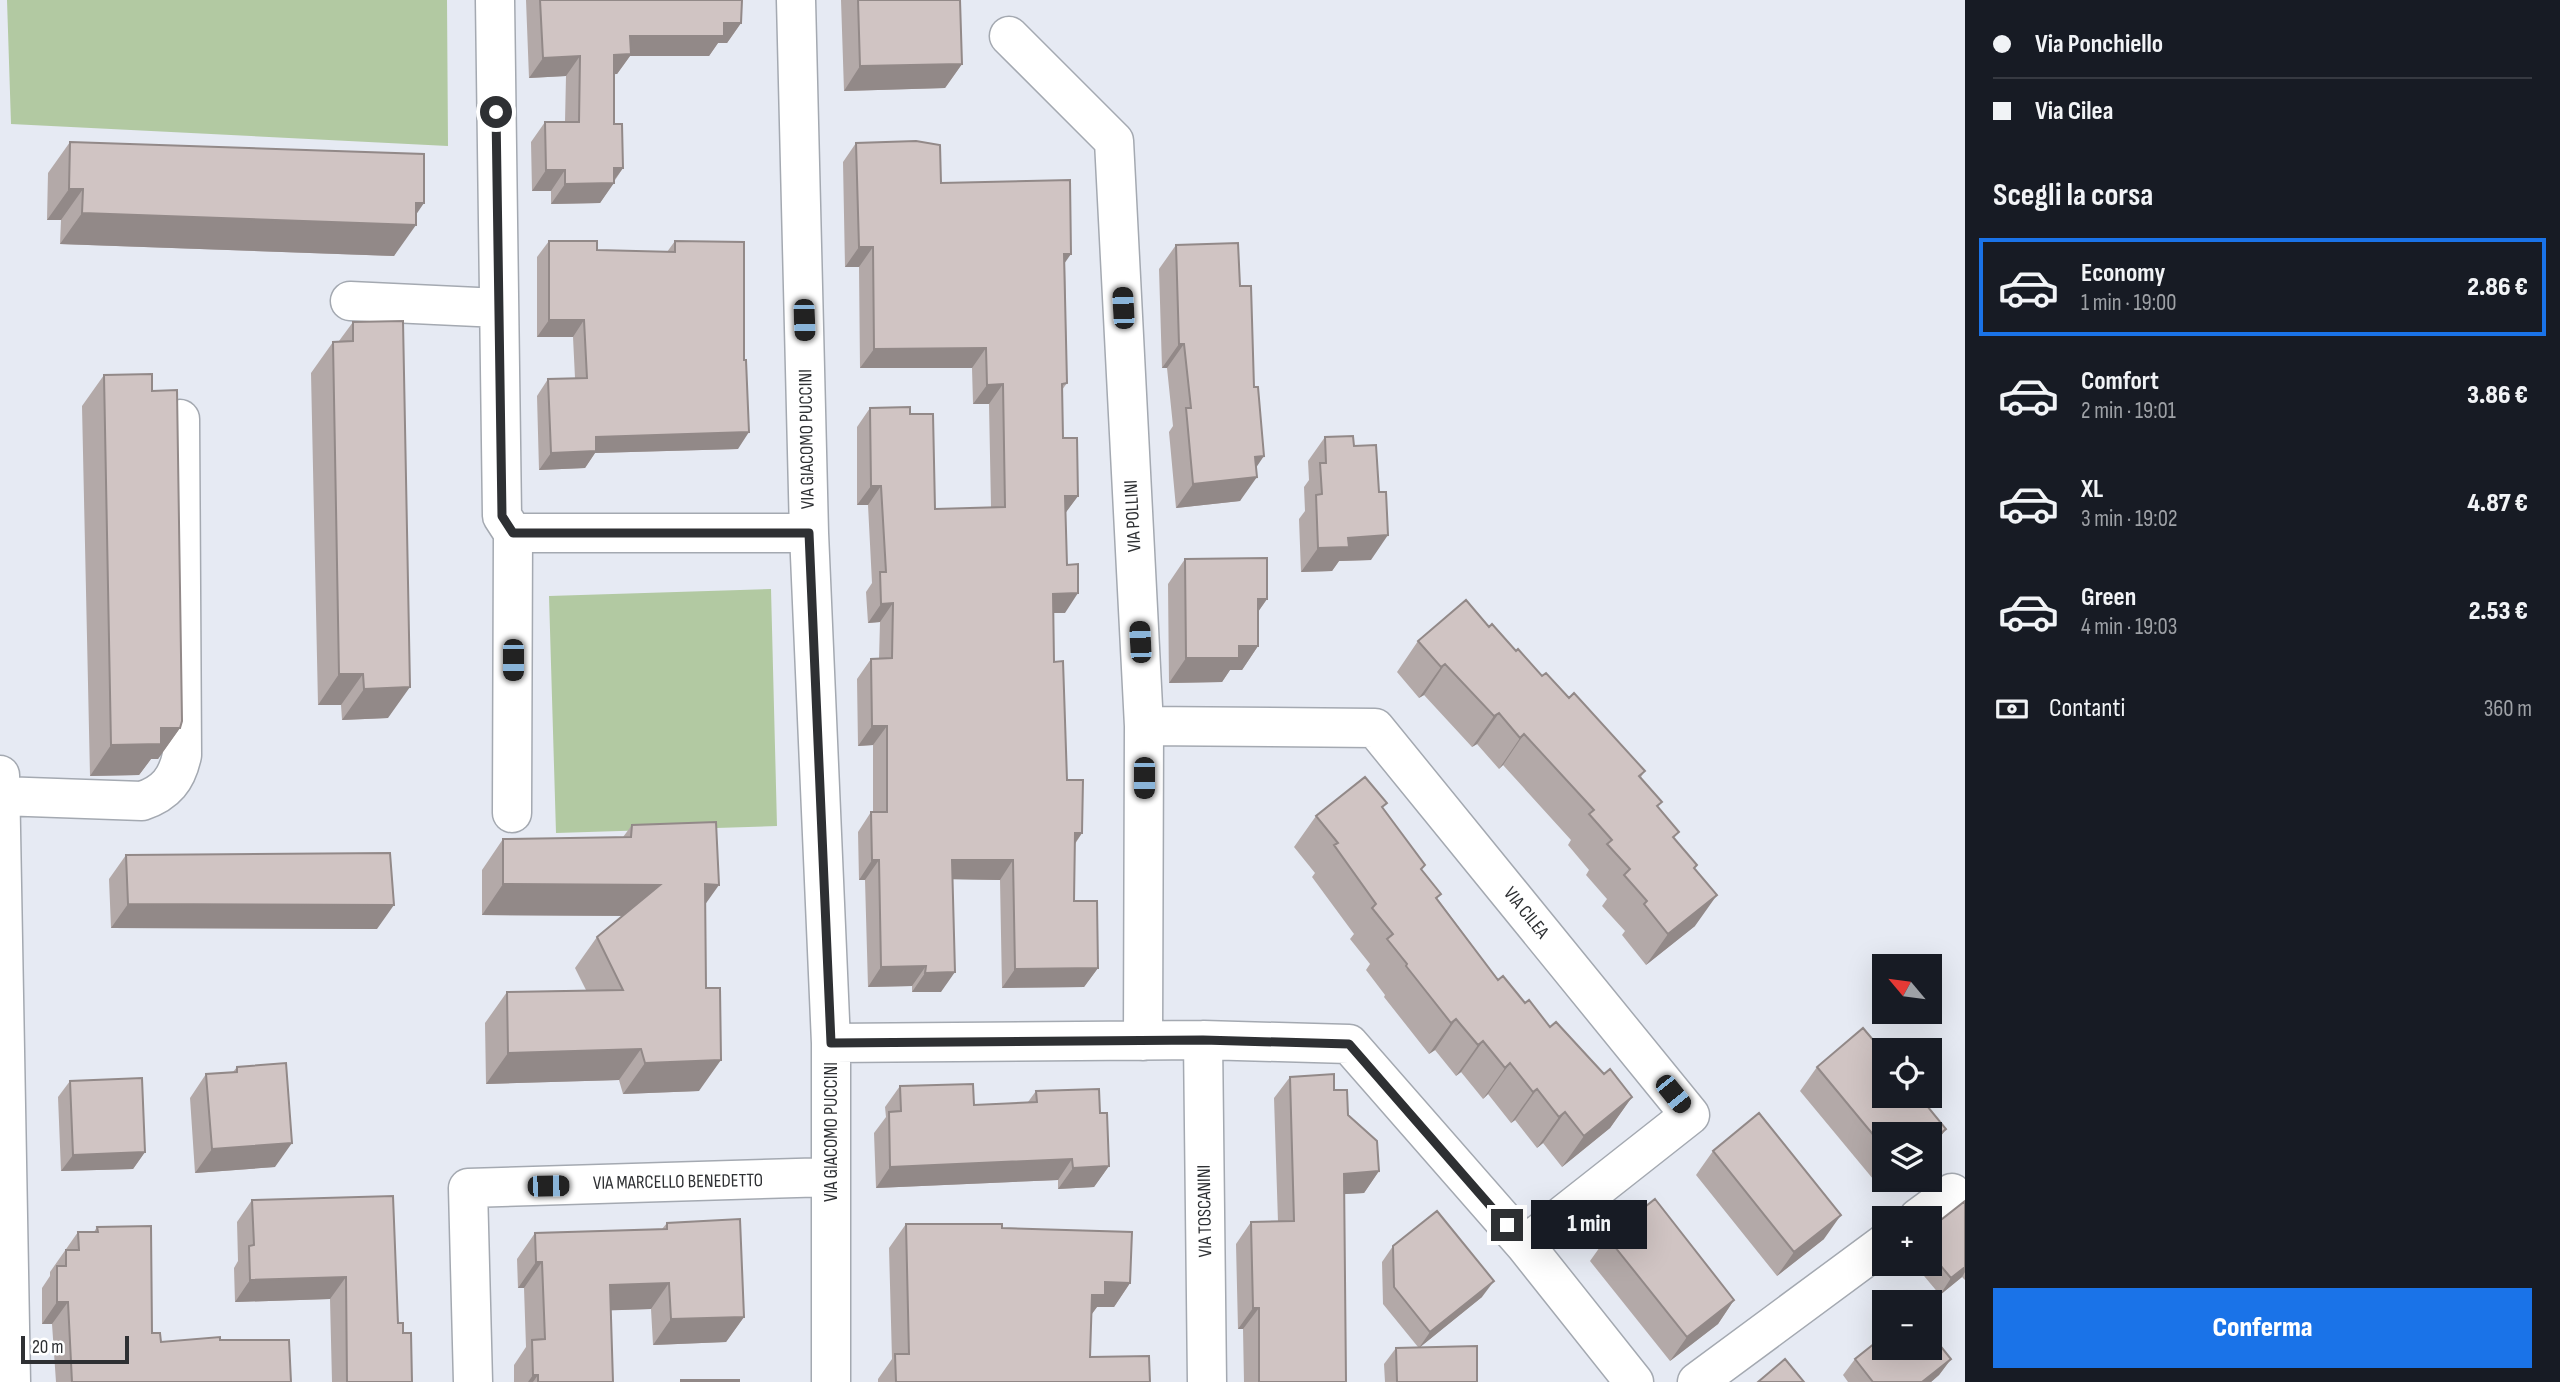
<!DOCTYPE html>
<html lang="it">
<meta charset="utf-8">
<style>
:root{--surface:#171b24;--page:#242831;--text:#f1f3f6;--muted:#9ea1a6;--line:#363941;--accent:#1a73e8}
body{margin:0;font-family:"Sofia Sans Condensed",sans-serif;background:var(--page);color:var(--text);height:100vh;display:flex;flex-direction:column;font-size:26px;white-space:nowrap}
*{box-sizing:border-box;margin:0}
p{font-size:23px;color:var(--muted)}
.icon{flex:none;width:38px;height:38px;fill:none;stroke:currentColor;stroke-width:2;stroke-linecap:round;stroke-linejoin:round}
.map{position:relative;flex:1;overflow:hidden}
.details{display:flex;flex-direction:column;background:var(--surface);width:595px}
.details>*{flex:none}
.top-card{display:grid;align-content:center;height:154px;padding:0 28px;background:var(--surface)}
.needle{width:46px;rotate:299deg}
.tools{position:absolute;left:1872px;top:954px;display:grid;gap:14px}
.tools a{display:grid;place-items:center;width:70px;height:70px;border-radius:0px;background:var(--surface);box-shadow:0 7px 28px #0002;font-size:35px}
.scale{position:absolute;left:21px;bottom:18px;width:108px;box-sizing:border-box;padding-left:7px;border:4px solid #2e3033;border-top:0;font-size:19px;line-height:24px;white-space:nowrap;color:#2e3033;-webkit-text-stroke:5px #fff;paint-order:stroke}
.end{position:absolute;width:32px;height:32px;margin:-16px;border:9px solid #2e3033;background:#fff;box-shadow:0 0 0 4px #fff}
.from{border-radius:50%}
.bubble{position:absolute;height:49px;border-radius:0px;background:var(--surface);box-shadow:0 7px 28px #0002;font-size:23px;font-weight:800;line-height:49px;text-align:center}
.car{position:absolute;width:21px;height:42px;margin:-21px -10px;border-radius:9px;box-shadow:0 0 5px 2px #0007;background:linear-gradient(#222 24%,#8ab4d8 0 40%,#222 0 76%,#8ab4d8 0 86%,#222 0)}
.top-card b{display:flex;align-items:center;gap:24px;height:66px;font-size:26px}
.top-card b+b{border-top:2px solid var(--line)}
.top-card i{width:18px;height:18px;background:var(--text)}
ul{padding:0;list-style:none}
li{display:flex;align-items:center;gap:21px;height:98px;margin:0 14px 10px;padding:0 14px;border:4px solid transparent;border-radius:0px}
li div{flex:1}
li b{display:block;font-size:26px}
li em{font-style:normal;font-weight:800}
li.on{border-color:var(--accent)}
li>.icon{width:63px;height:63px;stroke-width:1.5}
h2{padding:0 28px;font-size:32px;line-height:84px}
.pay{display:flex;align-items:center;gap:18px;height:77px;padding:0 28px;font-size:26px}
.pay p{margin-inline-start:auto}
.primary-button{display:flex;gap:14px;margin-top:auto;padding:14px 28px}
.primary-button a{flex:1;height:80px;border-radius:0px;background:var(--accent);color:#fff;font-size:28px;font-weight:800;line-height:80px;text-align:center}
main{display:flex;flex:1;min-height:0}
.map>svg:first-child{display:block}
</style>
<main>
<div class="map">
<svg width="1965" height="1382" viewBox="0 0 1965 1382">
<rect width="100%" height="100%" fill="#e6eaf3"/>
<path fill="#b2c9a2" d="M7,0H447L448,146L11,124Z
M771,589L777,826L556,833L549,596Z"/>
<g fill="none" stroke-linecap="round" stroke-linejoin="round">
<g stroke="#a4a9b1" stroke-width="41">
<path id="minor" d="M495,0L502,516L513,533H809
M796,0L809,533L831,1043V1382
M1009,36L1114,141L1144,726L1143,1041
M350,301L499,308
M1144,726L1375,728L1690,1115L1525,1245
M0,775L11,1382
M0,796L142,801C166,793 177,779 182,755L180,419
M512,813L513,533
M1203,1040L1207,1382
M831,1043L1203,1040L1349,1044L1525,1245L1634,1382
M1918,1218L1952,1193
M473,1382L468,1188L831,1177
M1697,1382L1885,1243"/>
</g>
<use href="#minor" stroke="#fff" stroke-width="38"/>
</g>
<path fill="#b3a9a8" d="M526,0H742L741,23L727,43H718L709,56H630L617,74H614V124L623,168L600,203L551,204V191H532L531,142L545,122H565L566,76L529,78Z
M841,0H960L962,64L945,88L844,91Z
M70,142L416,215L394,256L60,244L61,220H47L48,173Z
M856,143L941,183L1065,263L1067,383L1062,390L1063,438L1078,496L1065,513V613H1053L1054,662L1067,780L1082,833L1075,844L1074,901L1098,968L1084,987L1002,988L1000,880L952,879L941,992H912V986L868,987L865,880H859L858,832L871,812H873V745L858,746L857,679L871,659H879L880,622L868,623L866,592L872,583L868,505H857V427L870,408L910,414L935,509L991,507L989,404H973L972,368H860L859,267H845L843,162Z
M549,241L597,250L667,252L675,241L738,449L595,453L585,468L539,470L537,396L548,379L575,378L573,337H537V257Z
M1176,245L1240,286L1254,387L1256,467L1240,501L1176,508L1169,432L1173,426L1167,368H1162L1159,269Z
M353,322L388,718L342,720L341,705H318L311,373L333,342L339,341Z
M104,375L152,391L180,728L158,759H151L139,775L90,776L82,406Z
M1325,437L1354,446L1371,560L1339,561L1332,571L1301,572L1299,519L1305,511L1304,487L1309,480L1308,461Z
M1185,559L1267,599L1258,612V646L1242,670H1230L1222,682L1169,683L1168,584Z
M1489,627L1542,676L1569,698L1645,771L1641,777L1658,807L1679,832L1674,838L1694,869L1695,926L1646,965L1622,935L1625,931L1602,906L1607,899L1586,875L1589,870L1568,845L1571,840L1503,765L1499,769L1477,744L1472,747L1424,695L1419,698L1397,672L1418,641Z
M1383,808L1422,870L1438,899L1498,980L1604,1074L1632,1097L1610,1128L1562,1167L1543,1143L1537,1148L1515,1120L1511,1123L1488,1094L1483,1099L1461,1072L1456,1076L1435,1050L1429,1054L1384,997L1385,995L1366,970L1370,964L1350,939L1354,934L1312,877L1315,873L1294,847L1316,816Z
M632,825L706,904L699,1091L623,1094L619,1080L486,1084L485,1023L507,992L586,990L575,968L597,937L622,916L482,915V870L503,839L623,837Z
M126,855L377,929L111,928L109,879Z
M237,1067L275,1167L195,1173L190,1098L206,1074L233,1072Z
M1817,1067L1946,1129L1930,1151V1134H1885V1180H1897L1883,1191L1800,1091Z
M1290,1077L1334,1090L1379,1171L1364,1193L1344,1194L1346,1382H1244L1243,1329H1238L1236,1244L1251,1222H1278L1274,1098Z
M70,1081L145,1152L133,1169L61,1171L58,1097Z
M900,1086L974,1105L1028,1102L1036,1091L1100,1113L1109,1166L1094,1187L1058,1189V1180L876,1188L874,1133L886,1117L885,1107Z
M1713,1151L1824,1239L1777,1276L1696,1175Z
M393,1196L398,1323L403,1333L412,1382H332L330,1299L235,1302L234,1268L238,1261L237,1222L252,1200Z
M1965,1201V1280L1962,1277L1940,1295L1914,1264H1930V1222L1942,1219Z
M667,1223L744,1317L726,1342L653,1345L651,1309L611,1310L613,1382H514V1365L526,1347L524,1288H518L517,1259L535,1233L662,1229Z
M906,1224L1002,1228L1130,1283L1114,1307H1097L1091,1315L1090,1357L1150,1382H878V1379L892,1359L889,1248Z
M97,1227L152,1333L161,1342L220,1340L291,1382H56L52,1324H42V1288L50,1276V1272L78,1232H94Z
M1607,1237L1734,1300L1718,1324L1670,1361L1590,1261Z
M1393,1246L1482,1297L1420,1347L1477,1382H1385L1384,1364L1396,1348L1418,1347L1383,1304L1382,1262Z
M1855,1359H1951L1939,1375L1931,1382H1848L1843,1375Z"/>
<path fill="#928988" d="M724,23H741L727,43H718L709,56H630L617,74L600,75L614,55L630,36Z
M580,56L566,76L529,78L543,58Z
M962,64L945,88L844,91L860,66Z
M614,168H623L612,183H614L600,203L551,204L565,184Z
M546,170H565L551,191H532Z
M69,189H83L61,220H47Z
M416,203H424L409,225H416L394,256L60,244L82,213Z
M859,247H873L859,267H845Z
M1064,254H1071L1057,274Z
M549,320H584L573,337H537Z
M1179,344H1184L1167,368H1162Z
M986,348L972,368H860L874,349Z
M1003,384L989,404H973L987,385Z
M749,432L738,449L595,453L585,468L539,470L551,453L596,437Z
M1264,456L1249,478L1257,477L1240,501L1176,508L1193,484L1255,457Z
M871,486H881L868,505H857Z
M1065,496H1078L1064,515Z
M1388,535L1371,560L1339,561L1332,571L1301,572L1318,548L1348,538Z
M1078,593L1065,613H1039L1053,594Z
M1258,599H1267L1250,623Z
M893,603L880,622L868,623L881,604Z
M1239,646H1258L1242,670H1230L1222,682L1169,683L1186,658Z
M1445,664L1424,695L1419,698L1441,667Z
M339,674H363L341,705H318Z
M410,687L388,718L342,720L364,689Z
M1499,713L1477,744L1472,747L1494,716Z
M872,726H887L873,745L858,746Z
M161,728H180L158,759H151L139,775L90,776L111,745Z
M1524,734L1503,765L1499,769L1520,738Z
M1075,833H1082L1068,853Z
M872,860H879L865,880H859Z
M952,860H1013L1000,880L938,879Z
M503,884L660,885L638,916L482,915Z
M705,884L719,885L697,916Z
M1717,895L1695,926L1646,965L1668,934Z
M128,904L394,905L377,929L111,928Z
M926,966L912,986L868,987L881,967Z
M1098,968L1084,987L1002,988L1015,969Z
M955,972L941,992H912L925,973Z
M1456,1019L1435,1050L1429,1054L1451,1023Z
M1483,1041L1461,1072L1456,1076L1478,1045Z
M641,1049L619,1080L486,1084L508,1053Z
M721,1060L699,1091L623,1094L645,1063Z
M1510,1063L1488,1094L1483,1099L1505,1068Z
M1537,1089L1515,1120L1511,1123L1533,1092Z
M1632,1097L1610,1128L1562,1167L1584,1136Z
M1565,1112L1543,1143L1537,1148L1559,1117Z
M1946,1129L1930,1151V1142Z
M292,1143L275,1167L195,1173L212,1149Z
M145,1152L133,1169L61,1171L73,1155Z
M1072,1159L1058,1180L876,1188L890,1167Z
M1109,1166L1094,1187L1058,1189L1073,1168Z
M1379,1171L1364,1193L1329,1195L1344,1174Z
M1891,1180H1897L1883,1191Z
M1841,1215L1824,1239L1777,1276L1794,1252Z
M536,1262H542L524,1288H518Z
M1965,1267V1272L1962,1277L1940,1295L1951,1278Z
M346,1277L330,1299L235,1302L250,1280Z
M1494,1281L1482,1297L1419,1348L1430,1332Z
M1105,1282L1130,1283L1114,1307H1097L1088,1319L1092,1295Z
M669,1283L651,1309L592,1311L610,1285Z
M1734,1300L1718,1324L1670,1361L1687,1337Z
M57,1302H68L52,1324H42Z
M1253,1308H1259L1243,1329H1238Z
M744,1317L726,1342L653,1345L671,1319Z
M1951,1359L1939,1375L1931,1382H1922Z
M533,1375H538L533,1382H528Z"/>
<path fill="#d0c4c3" stroke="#928988" stroke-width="2" d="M540,0H742L741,23H724V36H630L631,54L614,55V124H622L623,168H614V183L565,184V170H546L545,122H579L580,56L543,58Z
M858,0H960L962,64L860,66Z
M916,141L940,145L941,183L1070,180L1071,254H1064L1067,383L1062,384L1063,438H1077L1078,496H1065L1067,565L1078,564V593L1053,594L1054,662L1063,661L1067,780H1083L1082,833H1075L1074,901H1097L1098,968L1015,969L1013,860H952L955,972L925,973L926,966L881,967L879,860H872L871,812H887V726H872L871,659L892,658L893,603L881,604L880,572H886L881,486H871L870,408L910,407V414H933L935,509L1005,507L1003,384L987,385L986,348L874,349L873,247H859L856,143Z
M70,142L424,154V203H416V225L82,213L83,189H69Z
M549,241H597V250L675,252V241L744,242V360H746L749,432L596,437V451L551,453L548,379L587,378L584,320H549Z
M1238,243L1240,286H1251L1254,387H1258L1264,456L1255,457L1257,477L1193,484L1186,408H1191L1184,344H1179L1176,245Z
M403,321L410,687L364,689L363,674H339L333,342L353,341V322Z
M152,374V391L177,390L182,721L180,728H161V744L111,745L104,375Z
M1353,436L1354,446L1376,445L1379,492H1386L1388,535L1348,538L1349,547L1318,548L1316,495L1322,494L1320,463H1326L1325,437Z
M1267,558V599H1258V646H1239V658H1186L1185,559Z
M1466,600L1489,627L1492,624L1516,651L1518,649L1542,676L1546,673L1569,698L1574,693L1645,771L1639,776L1662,802L1657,806L1679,832L1673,837L1697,865L1694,868L1717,895L1668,934L1644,904L1647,901L1624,875L1630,869L1607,844L1612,840L1589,814L1594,810L1524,734L1520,738L1499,713L1494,716L1445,664L1441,667L1418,641Z
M1365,777L1387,803L1382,807L1425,865L1421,869L1441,894L1436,898L1498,980L1503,976L1525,1003L1529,1000L1550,1027L1556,1022L1604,1074L1610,1069L1632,1097L1584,1136L1565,1112L1559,1117L1537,1089L1533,1092L1510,1063L1505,1068L1483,1041L1478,1045L1456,1019L1451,1023L1406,966L1407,964L1387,939L1393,934L1372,908L1376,904L1334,845L1338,843L1316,816Z
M716,822L719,885L705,884L706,988H720L721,1060L645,1063L641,1049L508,1053L507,992L623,990L597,937L660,885L503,884V839L631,837L632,825Z
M390,853L394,905L128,904L126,855Z
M1863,1028L1885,1054V1096H1919L1946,1129L1930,1142V1134H1885V1149L1817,1067Z
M286,1063L292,1143L212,1149L206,1074L237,1072V1067Z
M1334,1074V1090H1347L1348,1115L1377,1141L1379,1171L1344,1174L1346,1382H1259V1308H1253L1251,1222L1294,1221L1290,1077Z
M142,1078L145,1152L73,1155L70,1081Z
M973,1084L974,1105L1037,1102L1036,1091L1099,1089L1100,1113H1107L1109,1166L1073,1168L1072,1159L890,1167L889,1112L901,1111L900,1086Z
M1759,1113L1841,1215L1794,1252L1713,1151Z
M393,1196L398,1323H403V1333H411L412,1382H347L346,1277L250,1280L249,1246L254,1245L252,1200Z
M1655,1199L1734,1300L1687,1337L1607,1237Z
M1965,1201V1267L1951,1278L1930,1253V1222L1942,1219Z
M1437,1211L1494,1281L1430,1332L1394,1287L1393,1246Z
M740,1219L744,1317L671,1319L669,1283L610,1285L613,1382H538V1375H533L532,1340L545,1339L542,1262H536L535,1233L667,1229V1223Z
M906,1224H1002V1228L1132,1232L1130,1283L1105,1282V1295H1092L1090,1357L1149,1356L1150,1382H896L895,1354H909Z
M151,1226L152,1333H160L161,1342L220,1337V1340H289L291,1382H72L68,1302H57V1266H66V1250H79L78,1232H98L97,1227Z
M1930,1333L1951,1359L1922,1382H1873L1855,1359L1885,1335V1348H1930Z
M1477,1346V1382H1397L1396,1348Z
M1785,1359L1804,1382H1758Z
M681,1380H739V1382H681Z"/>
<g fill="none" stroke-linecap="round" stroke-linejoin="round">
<path stroke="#2e3033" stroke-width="9" d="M496,112L502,516L513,533H809L831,1043L1203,1040L1349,1044L1507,1225"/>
</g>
<g text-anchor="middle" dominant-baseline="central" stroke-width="7" stroke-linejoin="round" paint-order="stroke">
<g font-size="19" fill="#2e3033" stroke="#fff">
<text transform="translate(807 439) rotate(-91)">VIA GIACOMO PUCCINI</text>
<text transform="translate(1133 516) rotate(-93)">VIA POLLINI</text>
<text transform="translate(1526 913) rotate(51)">VIA CILEA</text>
<text transform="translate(831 1132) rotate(-90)">VIA GIACOMO PUCCINI</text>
<text transform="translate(678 1182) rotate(-1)">VIA MARCELLO BENEDETTO</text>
<text transform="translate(1205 1211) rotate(-91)">VIA TOSCANINI</text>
</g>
</g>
</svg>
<div class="tools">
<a><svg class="needle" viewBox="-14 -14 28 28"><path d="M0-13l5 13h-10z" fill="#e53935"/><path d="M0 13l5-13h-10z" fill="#9ea1a6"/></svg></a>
<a><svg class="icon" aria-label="locate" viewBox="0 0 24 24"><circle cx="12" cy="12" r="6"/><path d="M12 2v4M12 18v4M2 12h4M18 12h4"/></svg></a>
<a><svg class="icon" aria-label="layers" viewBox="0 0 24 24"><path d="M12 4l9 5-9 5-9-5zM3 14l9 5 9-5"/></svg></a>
<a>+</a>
<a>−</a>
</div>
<div class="scale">20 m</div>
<i class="end from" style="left:496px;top:112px"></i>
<i class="end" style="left:1507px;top:1225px"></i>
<div class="bubble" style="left:1531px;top:1200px;width:116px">1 min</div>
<i class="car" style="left:1123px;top:308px;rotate:357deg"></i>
<i class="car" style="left:804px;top:320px;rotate:178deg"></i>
<i class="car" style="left:1140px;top:642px;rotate:357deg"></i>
<i class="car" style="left:513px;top:660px;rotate:180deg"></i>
<i class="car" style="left:1144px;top:778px;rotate:180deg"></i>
<i class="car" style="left:1673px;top:1094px;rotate:141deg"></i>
<i class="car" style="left:548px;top:1186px;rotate:89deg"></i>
</div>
<section class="details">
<div class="top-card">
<b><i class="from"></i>Via Ponchiello</b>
<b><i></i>Via Cilea</b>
</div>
<h2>Scegli la corsa</h2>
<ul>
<li class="on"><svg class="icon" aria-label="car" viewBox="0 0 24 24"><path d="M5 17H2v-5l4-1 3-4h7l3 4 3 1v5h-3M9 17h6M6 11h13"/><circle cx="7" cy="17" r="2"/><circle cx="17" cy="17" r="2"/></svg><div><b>Economy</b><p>1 min · 19:00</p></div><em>2.86 €</em></li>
<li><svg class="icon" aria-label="car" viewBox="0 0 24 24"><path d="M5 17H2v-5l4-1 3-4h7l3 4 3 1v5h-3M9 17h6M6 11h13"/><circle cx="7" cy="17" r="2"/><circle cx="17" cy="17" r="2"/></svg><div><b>Comfort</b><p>2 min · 19:01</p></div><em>3.86 €</em></li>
<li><svg class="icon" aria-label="car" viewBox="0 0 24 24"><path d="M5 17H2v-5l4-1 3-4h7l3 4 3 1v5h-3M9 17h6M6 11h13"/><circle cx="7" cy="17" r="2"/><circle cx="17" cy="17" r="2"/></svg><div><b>XL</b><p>3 min · 19:02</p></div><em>4.87 €</em></li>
<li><svg class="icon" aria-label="car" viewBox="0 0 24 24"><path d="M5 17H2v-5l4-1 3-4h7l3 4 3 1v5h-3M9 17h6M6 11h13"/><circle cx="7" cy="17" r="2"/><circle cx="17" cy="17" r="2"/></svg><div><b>Green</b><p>4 min · 19:03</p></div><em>2.53 €</em></li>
</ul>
<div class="pay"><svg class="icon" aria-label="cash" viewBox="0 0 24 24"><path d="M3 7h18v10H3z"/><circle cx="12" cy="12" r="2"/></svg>Contanti<p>360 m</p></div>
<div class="primary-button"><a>Conferma</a></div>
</section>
</main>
